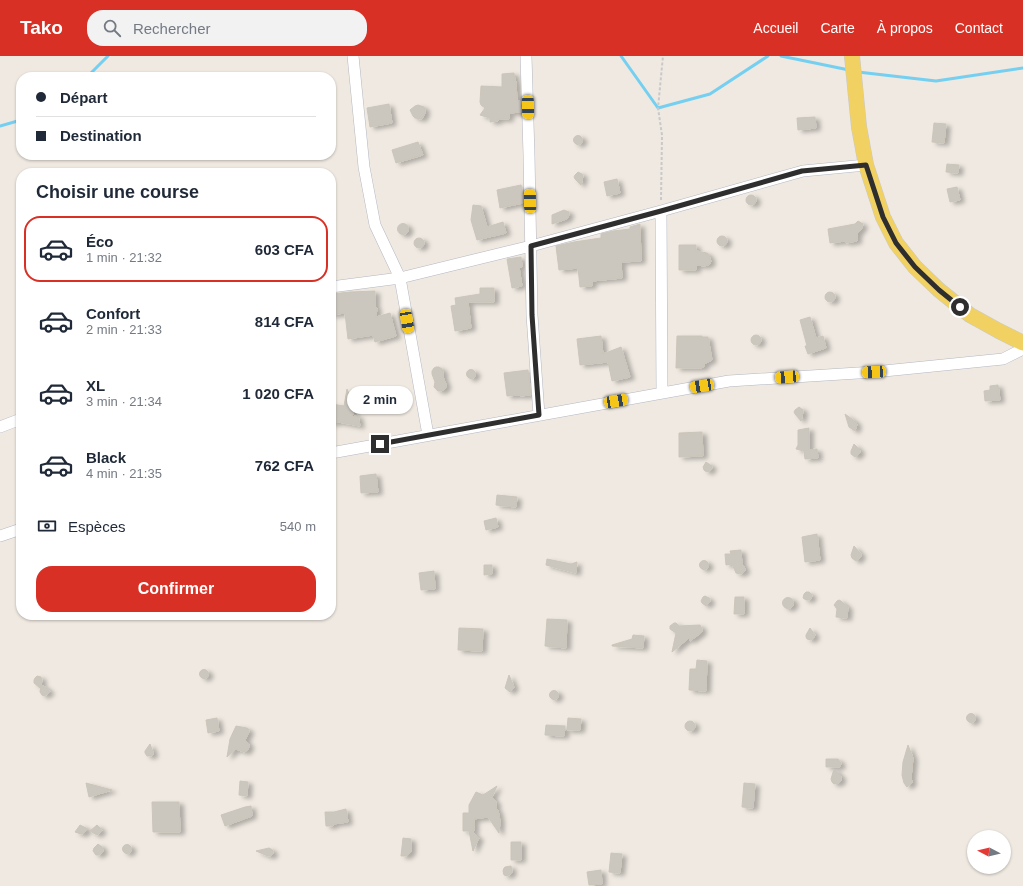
<!DOCTYPE html>
<html lang="fr">
<meta charset="utf-8">
<style>
:root{--surface:#fff;--page:#f2f2f3;--text:#1f2937;--muted:#747a83;--line:#e0e1e3;--accent:#d93025}
body{margin:0;font-family:Helvetica,sans-serif;background:var(--page);color:var(--text);height:100vh;display:flex;flex-direction:column;font-size:15px;white-space:nowrap}
*{box-sizing:border-box;margin:0}
p{font-size:13px;color:var(--muted)}
.icon{flex:none;width:22px;height:22px;fill:none;stroke:currentColor;stroke-width:2;stroke-linecap:round;stroke-linejoin:round}
.map{position:relative;flex:1;overflow:hidden}
.side{position:absolute;left:16px;top:112px;width:320px;height:452px;display:flex;flex-direction:column;background:var(--surface);border-radius:16px;box-shadow:0 1px 3px #0004}
.side>*{flex:none}
.hud{position:absolute;left:16px;top:16px;width:320px;height:88px;border-radius:16px;box-shadow:0 1px 3px #0004;display:grid;align-content:center;height:88px;padding:0 20px;background:var(--surface)}
.needle{width:26px;rotate:277deg}
.tools{position:absolute;left:967px;top:774px;display:grid;gap:8px}
.tools a{display:grid;place-items:center;width:44px;height:44px;border-radius:50%;background:var(--surface);box-shadow:0 1px 3px #0004;font-size:20px}
.end{position:absolute;width:18px;height:18px;margin:-9px;border:5px solid #2e2e2e;background:#fff;box-shadow:0 0 0 2px #fff}
.from{border-radius:50%}
.bubble{position:absolute;height:28px;border-radius:14px;background:var(--surface);box-shadow:0 1px 3px #0004;font-size:13px;font-weight:700;line-height:28px;text-align:center}
.car{position:absolute;width:12px;height:24px;margin:-12px -6px;border-radius:5px;box-shadow:0 0 3px 1px #0007;background:linear-gradient(#f5c518 24%,#345 0 40%,#f5c518 0 76%,#345 0 86%,#f5c518 0)}
.hud b{display:flex;align-items:center;gap:14px;height:38px;font-size:15px}
.hud b+b{border-top:1px solid var(--line)}
.hud i{width:10px;height:10px;background:var(--text)}
ul{padding:0;list-style:none}
li{display:flex;align-items:center;gap:12px;height:66px;margin:0 8px 6px;padding:0 12px;border:2px solid transparent;border-radius:16px}
li div{flex:1}
li b{display:block;font-size:15px}
li em{font-style:normal;font-weight:700}
li.selected{border-color:var(--accent)}
li>.icon{width:36px;height:36px;stroke-width:1.5}
h2{padding:0 20px;font-size:18px;line-height:48px}
.pay{display:flex;align-items:center;gap:10px;height:44px;padding:0 20px;font-size:15px}
.pay p{margin-inline-start:auto}
.action{display:flex;gap:8px;margin-top:auto;padding:8px 20px}
.action a{flex:1;height:46px;border-radius:16px;background:var(--accent);color:#fff;font-size:16px;font-weight:700;line-height:46px;text-align:center}
header{display:flex;align-items:center;gap:24px;box-sizing:border-box;height:56px;padding:0 20px;background:var(--accent);color:#fff}
header strong{font-size:19px}
nav{display:flex;gap:22px;margin-inline-start:auto;font-size:14px}
.search{width:280px;height:36px;background:var(--page);display:flex;align-items:center;gap:10px;box-sizing:border-box;padding:0 14px;border-radius:16px;color:var(--muted);font-size:15px}
.map>svg:first-child{display:block}
</style>
<header>
<strong>Tako</strong>
<div class="search"><svg class="icon" aria-label="search" viewBox="0 0 24 24"><circle cx="10" cy="10" r="6"/><path d="M15 15l6 6"/></svg>Rechercher</div>
<nav><a>Accueil</a><a>Carte</a><a>À propos</a><a>Contact</a></nav>
</header>
<div class="map">
<svg width="1023" height="830" viewBox="0 0 1023 830">
<defs>
<filter id="shadow"><feDropShadow dx="4.5" dy="2.5" stdDeviation="2" flood-color="#0004"/></filter>
</defs>
<rect width="100%" height="100%" fill="#efe9e1"/>
<g fill="none" stroke-linecap="round" stroke-linejoin="round">
<path stroke="#75cff0" stroke-width="3" d="M621,0L658,52L710,38L768,0
M781,0L849,14
M858,16L936,25L1023,12
M87,21L108,0
M0,70L21,64"/>
</g>
<path fill="#cbc7bf" stroke="#cbc5ba" filter="url(#shadow)" d="M514,17L515,25H516L517,45H520L521,56L509,57V63H498V65L490,66V62L480,59L485,52L481,49L480,46L481,30L502,31V18Z
M389,48L392,67L370,71L367,52Z
M418,49L424,51L425,54V57L422,63L415,62L413,60L410,54L415,50Z
M815,61L816,72L798,74L797,62Z
M934,67L946,68L944,87L932,86Z
M573.5 84a4.5 4.5 0 1 1 9 0a4.5 4.5 0 1 1-9 0Z
M418,86L423,99L396,107L392,94Z
M947,108L959,109L958,117L946,116Z
M578,116L582,118L583,120L581,129L575,123L574,121L575,119Z
M617,123L620,137L607,140L604,126Z
M521,129L523,141V147L500,152L497,134Z
M957,131L960,144L950,146L947,133Z
M746 144a5 5 0 1 1 10 0a5 5 0 1 1-10 0Z
M473,149L481,150L487,171L503,166L506,177L477,184L471,164Z
M564,154L569,156V159L567,163L552,168V159Z
M858,165L863,168L862,172L857,178V185L846,187L845,185L830,187L828,173L855,168Z
M397.5 173a5.5 5.5 0 1 1 11 0a5.5 5.5 0 1 1-11 0Z
M640,168L641,205L621,206L622,222L592,225V230L580,231L578,212L559,214L556,190L574,186L601,182V178L613,175L630,173V171Z
M717 185a5 5 0 1 1 10 0a5 5 0 1 1-10 0Z
M414 187a5 5 0 1 1 10 0a5 5 0 1 1-10 0Z
M679,189H696V195L707,197L709,199L711,205L710,208L705,210L696,209V214H679Z
M521,201L522,211H519L522,230L512,232L507,203Z
M480,232H494V246H468L471,272L455,275L451,250L456,249L455,242L480,238Z
M375,235V250L377,252L376,261L390,257L396,280L375,286L373,279L348,283L345,257L331,259V238L350,236Z
M825 241a5 5 0 1 1 10 0a5 5 0 1 1-10 0Z
M810,261L816,282L823,280L826,292L808,298L805,290H807L800,264Z
M751 284a5 5 0 1 1 10 0a5 5 0 1 1-10 0Z
M601,280L603,298L621,291L630,321L612,325L608,306L580,309L577,283Z
M677,280H702V281H708L712,304L704,308V311L700,312H676Z
M436,311H439L442,313L443,316V321L446,328V331L444,334L441,335H438L434,331L435,326L432,318V315L434,312Z
M466.5 318a4.5 4.5 0 1 1 9 0a4.5 4.5 0 1 1-9 0Z
M528,314L531,339L520,340V339L507,340L504,317Z
M998,329L1000,344L985,345L984,335L990,334V330Z
M347,333L355,351L352,361L358,359L360,370L338,366L331,368V348L344,350Z
M799,351L803,354V356L801,365L795,358L794,356L795,354Z
M845,358L856,366L857,369L855,375L849,371Z
M809,372V394L817,393L818,402L805,403L804,395L796,393L798,389V374Z
M702,376L703,400L679,401V377Z
M854,388L860,394V397L857,400L855,401L851,398V395Z
M706,406L712,410V412L709,416L705,415L704,414L703,411Z
M376,418L378,436L361,437L360,420Z
M497,439L517,441L516,451L496,449Z
M496,462L498,471L486,474L484,465Z
M817,478L820,504L805,506L802,481Z
M854,490L861,498V500L858,504L856,505L852,502L851,499Z
M741,494L742,509L744,510L745,513V515L741,518L736,517L732,508L726,509L725,498H731L730,495Z
M547,503L571,508L577,506L576,517L546,509Z
M699.5 509a4.5 4.5 0 1 1 9 0a4.5 4.5 0 1 1-9 0Z
M484,509H492V518L484,519Z
M434,515L435,533L421,534L419,517Z
M806,536H809L812,539L811,543L809,544H806L803,542L804,538Z
M705,540L709,542L710,544V546L706,550L702,547L701,545L703,541Z
M735,541H744V558H734Z
M782.5 547a5.5 5.5 0 1 1 11 0a5.5 5.5 0 1 1-11 0Z
M839,544L841,545L848,551L847,562L836,561L837,553L834,549L837,545Z
M547,563L567,564L566,592L545,590Z
M674,567H676L679,570L700,569L702,573V575L701,577L690,585L689,582L672,596L676,577L670,573V570Z
M459,572L483,573L482,595L458,594Z
M810,572L815,579L813,583L811,584L807,583L806,581V579Z
M633,579L644,580L643,592L612,590V589L632,583Z
M697,604L707,605L706,635L689,634L690,613H696Z
M199.5 618a4.5 4.5 0 1 1 9 0a4.5 4.5 0 1 1-9 0Z
M509,619L514,631L513,633L510,636L505,632Z
M37,620L41,621L42,625L40,632L34,627V624L35,622Z
M41,629L47,632L50,636L46,639L44,640L42,639L40,636Z
M549.5 639a4.5 4.5 0 1 1 9 0a4.5 4.5 0 1 1-9 0Z
M966.5 662a4.5 4.5 0 1 1 9 0a4.5 4.5 0 1 1-9 0Z
M217,662L219,675L208,677L206,664Z
M568,662L581,663L580,674H567Z
M685 670a5 5 0 1 1 10 0a5 5 0 1 1-10 0Z
M546,669L565,670L564,680L545,679Z
M236,670L247,672L249,674V676L245,684L249,688V691L247,695L244,696L236,693L227,701L230,683Z
M150,688L153,696V698L152,700H147L145,697V695Z
M908,689L913,702L911,722L912,725V727L907,731L904,727L902,719L903,706Z
M826,703H838L841,707L840,711H826Z
M834,713L841,720V725L839,727L834,728L832,726L831,723Z
M240,725L248,726L247,740L239,739Z
M86,727L112,734L89,741Z
M744,727L755,728L753,752L742,751Z
M497,730L492,741L496,746V754H498L500,765L499,777L488,761L474,763V775H471L479,782L473,795L469,775H463V757H469V749L476,736L483,739Z
M152,746H179L180,776H153Z
M251,750L252,760L225,770L221,759L245,751Z
M346,753L348,766L333,768V770H326L325,756H334Z
M80,769L88,773L83,778H81L75,776Z
M97,769L100,772L102,775L97,779L90,775Z
M403,782L411,783V796L407,800H401Z
M511,786H521V804H511Z
M98,788L102,791L103,794V796L99,799H96L93,795L94,792Z
M122.5 793a4.5 4.5 0 1 1 9 0a4.5 4.5 0 1 1-9 0Z
M269,792L271,793L273,795V798L271,800H268L256,795Z
M611,797L622,798L620,817L609,816Z
M511,810L512,816L511,818L507,820L504,819L503,815L504,812L505,811Z
M601,814L602,828L589,829L587,816Z"/>
<g fill="none" stroke-linecap="round" stroke-linejoin="round">
<g stroke="#b4b7c1" stroke-width="12">
<path id="minor" d="M353,0L364,111L375,169L400,222L428,379
M526,0L529,99L532,259L539,359
M661,155L662,337
M331,231L400,222L531,190L661,155L803,115L866,109
M0,371L21,363
M331,397L729,325L874,316L1003,303L1023,293
M0,480L21,473"/>
</g>
<g stroke="#c9c9c9" stroke-width="16">
<path id="major" d="M852,0L859,71L866,109L883,161L896,187L915,211L939,234L970,259L999,275L1023,287"/>
</g>
<path stroke="#c9c9c9" stroke-width="2" stroke-dasharray="3 2" stroke-linecap="butt" d="M661,144L662,79L658,52L663,0"/>
<use href="#minor" stroke="#fff" stroke-width="11"/>
<use href="#major" stroke="#f2d163" stroke-width="15"/>
</g>
<g fill="none" stroke-linecap="round" stroke-linejoin="round">
<path stroke="#2e2e2e" stroke-width="5" d="M380,388L539,359L532,259L531,190L661,155L802,115L866,109L883,161L896,187L915,211L939,234L960,251"/>
</g>
</svg>
<div class="tools">
<a><svg class="needle" viewBox="-14 -14 28 28"><path d="M0-13l5 13h-10z" fill="#e53935"/><path d="M0 13l5-13h-10z" fill="#747a83"/></svg></a>
</div>
<i class="end from" style="left:960px;top:251px"></i>
<i class="end" style="left:380px;top:388px"></i>
<div class="bubble" style="left:347px;top:330px;width:66px">2 min</div>
<i class="car" style="left:528px;top:51px;rotate:179deg"></i>
<i class="car" style="left:530px;top:145px;rotate:359deg"></i>
<i class="car" style="left:407px;top:265px;rotate:170deg"></i>
<i class="car" style="left:874px;top:316px;rotate:267deg"></i>
<i class="car" style="left:787px;top:321px;rotate:266deg"></i>
<i class="car" style="left:702px;top:330px;rotate:260deg"></i>
<i class="car" style="left:616px;top:345px;rotate:80deg"></i>
<div class="hud">
<b><i class="from"></i>Départ</b>
<b><i></i>Destination</b>
</div>
<section class="side">
<h2>Choisir une course</h2>
<ul>
<li class="selected"><svg class="icon" aria-label="car" viewBox="0 0 24 24"><path d="M5 17H2v-5l4-1 3-4h7l3 4 3 1v5h-3M9 17h6M6 11h13"/><circle cx="7" cy="17" r="2"/><circle cx="17" cy="17" r="2"/></svg><div><b>Éco</b><p>1 min · 21:32</p></div><em>603 CFA</em></li>
<li><svg class="icon" aria-label="car" viewBox="0 0 24 24"><path d="M5 17H2v-5l4-1 3-4h7l3 4 3 1v5h-3M9 17h6M6 11h13"/><circle cx="7" cy="17" r="2"/><circle cx="17" cy="17" r="2"/></svg><div><b>Confort</b><p>2 min · 21:33</p></div><em>814 CFA</em></li>
<li><svg class="icon" aria-label="car" viewBox="0 0 24 24"><path d="M5 17H2v-5l4-1 3-4h7l3 4 3 1v5h-3M9 17h6M6 11h13"/><circle cx="7" cy="17" r="2"/><circle cx="17" cy="17" r="2"/></svg><div><b>XL</b><p>3 min · 21:34</p></div><em>1 020 CFA</em></li>
<li><svg class="icon" aria-label="car" viewBox="0 0 24 24"><path d="M5 17H2v-5l4-1 3-4h7l3 4 3 1v5h-3M9 17h6M6 11h13"/><circle cx="7" cy="17" r="2"/><circle cx="17" cy="17" r="2"/></svg><div><b>Black</b><p>4 min · 21:35</p></div><em>762 CFA</em></li>
</ul>
<div class="pay"><svg class="icon" aria-label="cash" viewBox="0 0 24 24"><path d="M3 7h18v10H3z"/><circle cx="12" cy="12" r="2"/></svg>Espèces<p>540 m</p></div>
<div class="action"><a>Confirmer</a></div>
</section>
</div>
